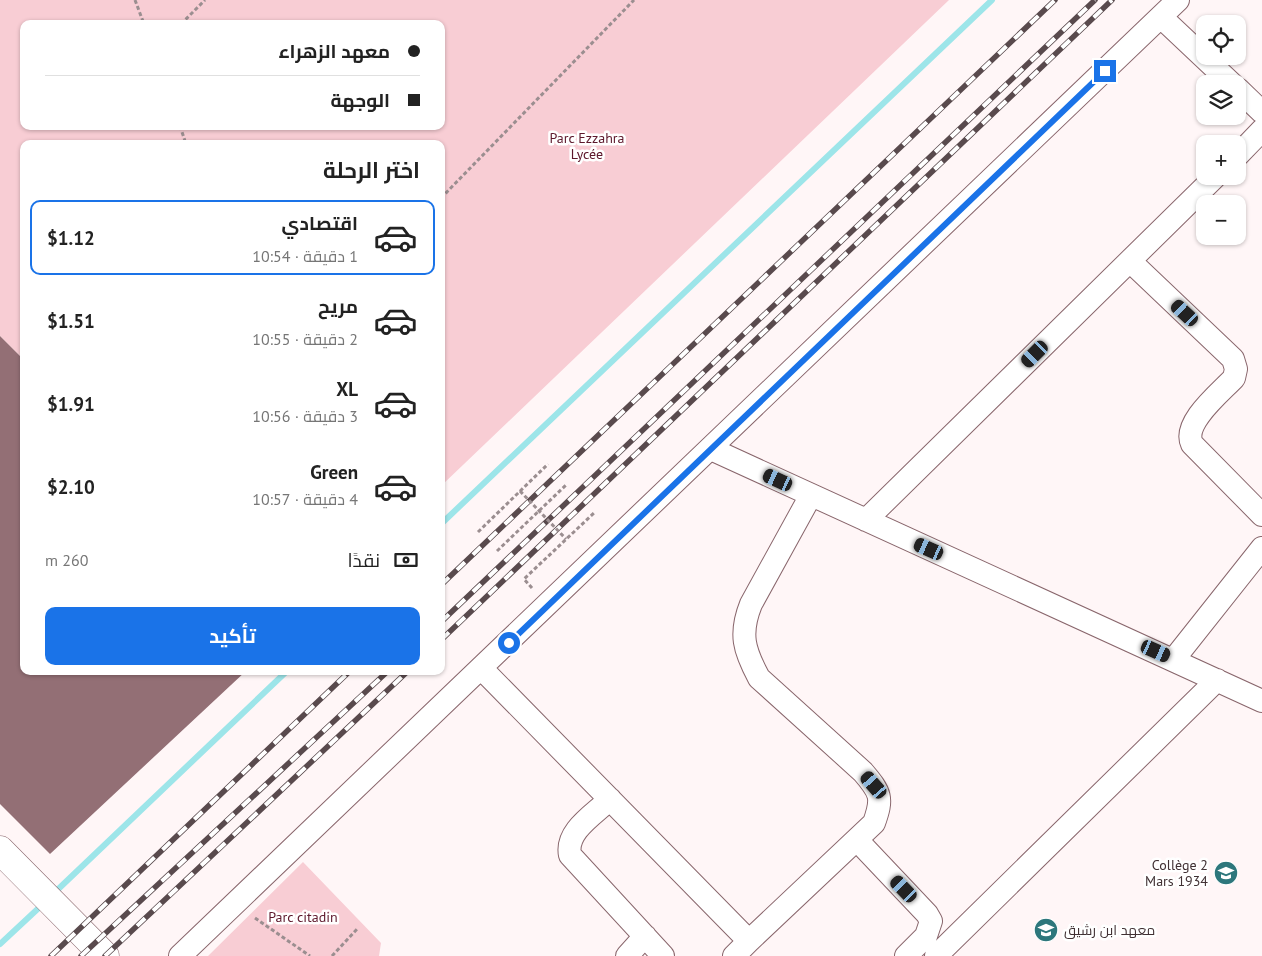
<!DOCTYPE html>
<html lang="ar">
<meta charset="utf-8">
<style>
:root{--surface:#fff;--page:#f2f2f2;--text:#222;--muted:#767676;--line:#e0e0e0;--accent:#1a73e8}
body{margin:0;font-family:"PT Sans",Cairo,sans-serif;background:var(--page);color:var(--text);direction:rtl;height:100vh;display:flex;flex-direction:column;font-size:19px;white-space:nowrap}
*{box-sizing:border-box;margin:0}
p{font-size:16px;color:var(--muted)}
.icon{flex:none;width:28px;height:28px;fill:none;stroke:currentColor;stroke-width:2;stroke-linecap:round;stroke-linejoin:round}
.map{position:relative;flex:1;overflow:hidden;direction:ltr}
.sheet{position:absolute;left:20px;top:140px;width:425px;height:535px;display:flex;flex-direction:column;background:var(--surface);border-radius:10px;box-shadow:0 1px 4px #0004;direction:rtl}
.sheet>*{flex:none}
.hud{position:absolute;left:20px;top:20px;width:425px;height:110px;border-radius:10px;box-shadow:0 1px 4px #0004;direction:rtl;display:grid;align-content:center;height:110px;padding:0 25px;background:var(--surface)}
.buttons{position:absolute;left:1196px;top:15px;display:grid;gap:10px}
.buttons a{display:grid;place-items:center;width:50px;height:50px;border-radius:10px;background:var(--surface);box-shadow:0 1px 4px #0004;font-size:25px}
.end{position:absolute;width:22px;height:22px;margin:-11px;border:6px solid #1a73e8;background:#fff;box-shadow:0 0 0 2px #fff}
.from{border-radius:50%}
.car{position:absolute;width:15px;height:30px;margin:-15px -8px;border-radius:6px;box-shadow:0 0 4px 1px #0007;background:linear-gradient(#222 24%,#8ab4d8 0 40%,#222 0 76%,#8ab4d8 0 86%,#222 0)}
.hud b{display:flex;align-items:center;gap:18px;height:48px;font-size:19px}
.hud b+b{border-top:1px solid var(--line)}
.hud i{width:12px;height:12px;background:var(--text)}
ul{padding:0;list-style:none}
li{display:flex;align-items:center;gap:15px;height:75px;margin:0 10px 8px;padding:0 15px;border:2px solid transparent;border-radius:10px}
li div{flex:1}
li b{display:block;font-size:19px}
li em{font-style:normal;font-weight:700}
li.selected{border-color:var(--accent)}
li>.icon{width:45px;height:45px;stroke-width:1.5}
h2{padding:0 25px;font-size:22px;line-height:60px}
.pay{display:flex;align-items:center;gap:12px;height:55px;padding:0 25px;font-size:19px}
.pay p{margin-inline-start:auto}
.action{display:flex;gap:10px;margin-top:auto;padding:10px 25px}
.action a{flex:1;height:58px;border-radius:10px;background:var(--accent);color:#fff;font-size:20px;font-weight:700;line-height:58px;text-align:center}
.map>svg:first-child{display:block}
</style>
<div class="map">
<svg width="1262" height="956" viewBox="0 0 1262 956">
<rect width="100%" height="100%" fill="#fff6f7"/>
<path fill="#f8cdd4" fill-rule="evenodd" d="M0,0H949L441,486V144H24V360L0,336ZM24,24H441V126H24Z
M303,862L381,943L379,956H208Z"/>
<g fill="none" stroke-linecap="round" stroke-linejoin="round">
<path stroke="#9de5e9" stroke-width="6" d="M441,524L992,0
M52,895L287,671
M0,944L43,904"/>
</g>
<path fill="#936f75" d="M0,336L24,360V671H246L50,854L0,804Z"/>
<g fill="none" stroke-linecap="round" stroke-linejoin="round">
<g stroke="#89666c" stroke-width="24">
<path id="street" d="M1161,17L1232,84
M1238,89L1262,112
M1238,155L1262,130
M1130,261L1233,359L1236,369L1234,378C1220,393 1182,423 1192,444L1262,515
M711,449L1262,701
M866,520L1216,176
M1174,659L1262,548
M482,669L749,941L734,956
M610,799C595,814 565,831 570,855L663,956
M857,840L927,914L931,921L926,936L906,956
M749,941L874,823C883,798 881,793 863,772L759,678C744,650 739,634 751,604L811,495
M180,956L1178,0
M627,956L645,936
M936,956L1217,680"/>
</g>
<g stroke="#89666c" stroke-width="29">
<path id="secondary" d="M0,850L105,956"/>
</g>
<path stroke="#9b8e90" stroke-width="3" stroke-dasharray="4 2.5" stroke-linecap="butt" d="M135,0L144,24
M181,24L205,0
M180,126L186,144
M441,198L634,0
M478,532L548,464
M497,551L567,484
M532,588L524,579L595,512
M255,918L310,956
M332,956L358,928"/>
<use href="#street" stroke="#fff" stroke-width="22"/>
<use href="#secondary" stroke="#fff" stroke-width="28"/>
<g stroke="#594a4d" stroke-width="5.5">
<path id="rail" d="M441,585L1055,0
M441,622L1095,0
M441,640L1112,0
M51,956L350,671
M81,956L388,671
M105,956L408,671"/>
</g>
<use href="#rail" stroke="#fff" stroke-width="4" stroke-dasharray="11" stroke-linecap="butt"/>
<path stroke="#9b8e90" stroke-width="3" stroke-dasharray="4 2.5" stroke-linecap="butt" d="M520,491L566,539"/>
</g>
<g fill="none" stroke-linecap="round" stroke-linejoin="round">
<path stroke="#1a73e8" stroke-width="6" d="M509,643L1105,71"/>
</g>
<defs>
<g id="school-disc" transform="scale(1.25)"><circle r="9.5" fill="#2d777c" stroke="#fff"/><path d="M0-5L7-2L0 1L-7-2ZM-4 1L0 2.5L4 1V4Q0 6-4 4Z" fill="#fff"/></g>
</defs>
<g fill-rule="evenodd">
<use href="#school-disc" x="1226" y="873"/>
<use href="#school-disc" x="1046" y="930"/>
</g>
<g text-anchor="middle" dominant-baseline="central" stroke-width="5" stroke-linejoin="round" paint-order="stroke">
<g font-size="14" fill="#5d182c" stroke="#fff">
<text x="587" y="138">Parc Ezzahra<tspan x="587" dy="16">Lycée</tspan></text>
<text x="303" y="917">Parc citadin</text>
</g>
<g font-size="14" fill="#413134" stroke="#fff" text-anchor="end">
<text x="1208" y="865">Collège 2<tspan x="1208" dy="16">Mars 1934</tspan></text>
<text x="1064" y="930" text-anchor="start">معهد ابن رشيق</text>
</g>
</g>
</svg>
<div class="buttons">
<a><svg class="icon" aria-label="locate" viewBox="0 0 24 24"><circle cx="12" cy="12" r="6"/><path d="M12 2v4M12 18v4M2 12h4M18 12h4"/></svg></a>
<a><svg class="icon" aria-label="layers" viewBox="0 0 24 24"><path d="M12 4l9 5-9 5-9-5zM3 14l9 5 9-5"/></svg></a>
<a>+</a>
<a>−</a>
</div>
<i class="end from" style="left:509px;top:643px"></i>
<i class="end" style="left:1105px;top:71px"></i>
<i class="car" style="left:1185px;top:313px;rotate:313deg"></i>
<i class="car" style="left:1035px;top:354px;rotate:225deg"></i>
<i class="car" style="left:778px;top:480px;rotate:295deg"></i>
<i class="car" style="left:929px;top:549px;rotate:294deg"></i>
<i class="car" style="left:1156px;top:651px;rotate:114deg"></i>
<i class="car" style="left:874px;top:785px;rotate:319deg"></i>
<i class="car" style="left:904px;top:889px;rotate:316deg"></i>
<div class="hud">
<b><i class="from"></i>معهد الزهراء</b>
<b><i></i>الوجهة</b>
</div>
<section class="sheet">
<h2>اختر الرحلة</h2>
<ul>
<li class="selected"><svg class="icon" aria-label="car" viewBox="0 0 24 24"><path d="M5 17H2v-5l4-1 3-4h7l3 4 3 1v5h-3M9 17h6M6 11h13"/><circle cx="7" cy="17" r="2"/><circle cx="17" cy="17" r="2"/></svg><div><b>اقتصادي</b><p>1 دقيقة · 10:54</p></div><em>$1.12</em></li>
<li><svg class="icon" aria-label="car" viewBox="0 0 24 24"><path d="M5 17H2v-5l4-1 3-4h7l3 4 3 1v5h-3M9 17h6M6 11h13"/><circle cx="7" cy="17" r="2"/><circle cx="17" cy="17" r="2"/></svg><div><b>مريح</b><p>2 دقيقة · 10:55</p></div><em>$1.51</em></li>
<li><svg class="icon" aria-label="car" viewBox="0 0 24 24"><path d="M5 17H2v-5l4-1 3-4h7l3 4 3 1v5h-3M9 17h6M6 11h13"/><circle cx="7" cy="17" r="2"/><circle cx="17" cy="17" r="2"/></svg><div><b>XL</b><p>3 دقيقة · 10:56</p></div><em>$1.91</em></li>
<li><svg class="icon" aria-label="car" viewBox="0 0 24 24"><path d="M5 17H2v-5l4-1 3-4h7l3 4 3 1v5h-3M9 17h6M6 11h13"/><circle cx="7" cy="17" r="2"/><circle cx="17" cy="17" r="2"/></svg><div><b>Green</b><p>4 دقيقة · 10:57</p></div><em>$2.10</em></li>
</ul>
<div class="pay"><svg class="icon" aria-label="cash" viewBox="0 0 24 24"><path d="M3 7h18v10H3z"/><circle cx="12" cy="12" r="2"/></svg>نقدًا<p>260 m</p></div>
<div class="action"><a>تأكيد</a></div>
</section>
</div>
